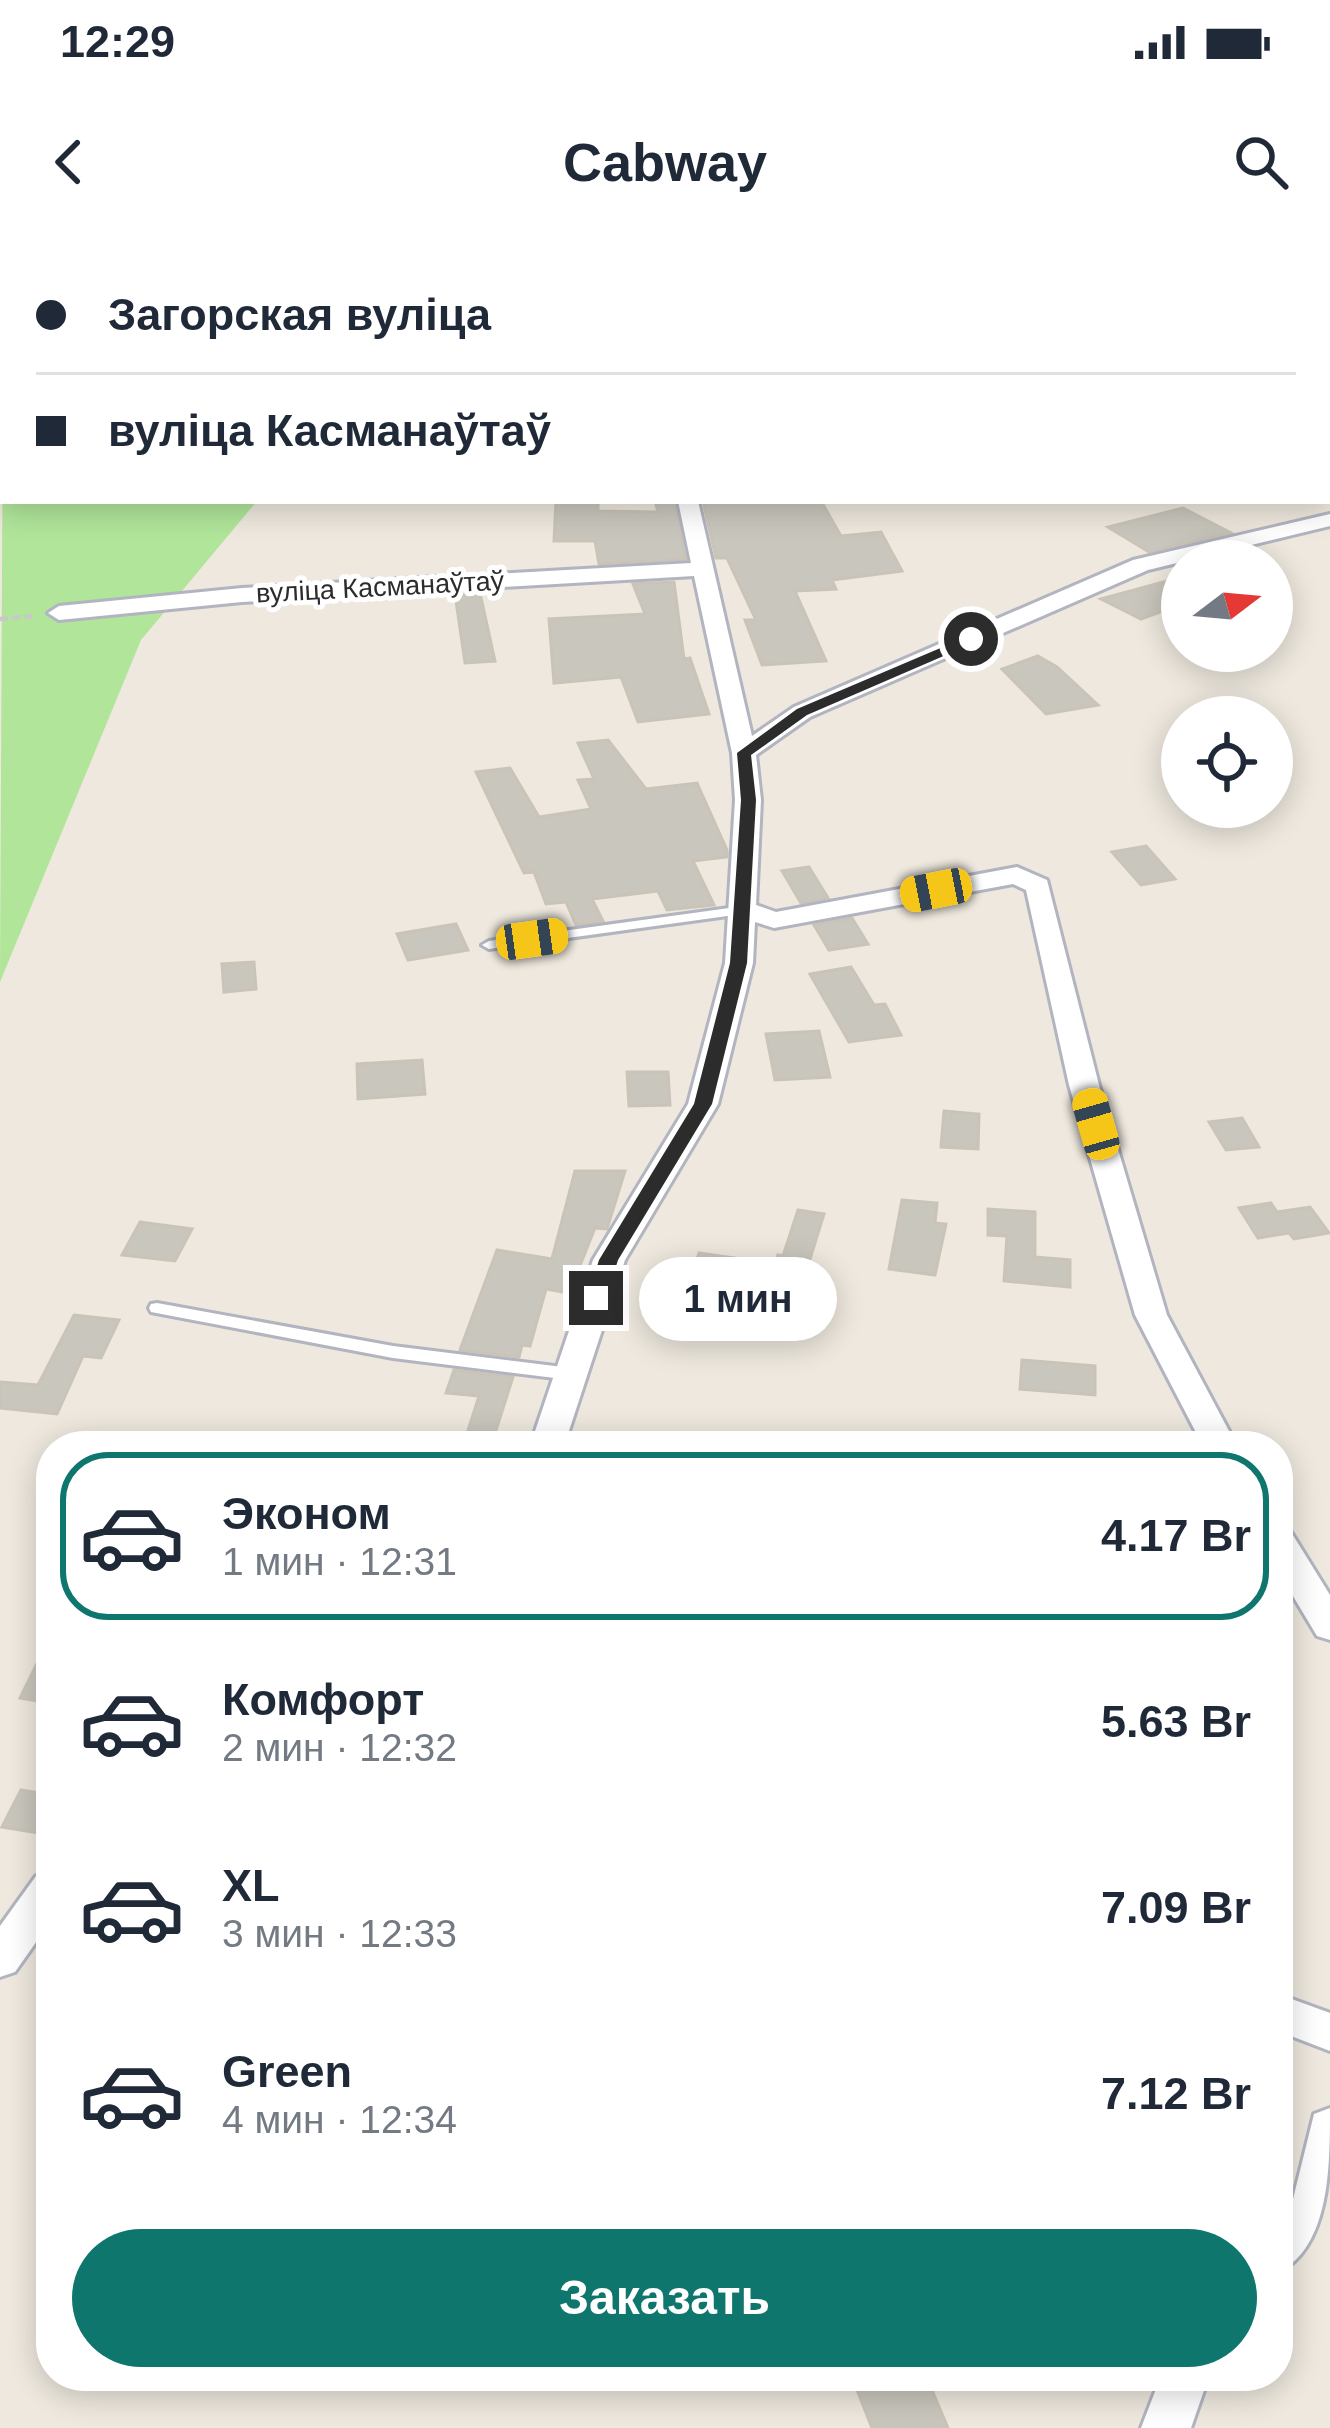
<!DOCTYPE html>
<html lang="ru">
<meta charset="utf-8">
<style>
:root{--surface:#fff;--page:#f6f6f7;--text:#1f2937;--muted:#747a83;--line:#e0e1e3;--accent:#0f766e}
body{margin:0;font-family:Arial,sans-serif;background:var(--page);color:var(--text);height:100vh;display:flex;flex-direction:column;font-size:45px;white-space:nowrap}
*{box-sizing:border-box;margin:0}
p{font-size:39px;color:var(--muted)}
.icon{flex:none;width:66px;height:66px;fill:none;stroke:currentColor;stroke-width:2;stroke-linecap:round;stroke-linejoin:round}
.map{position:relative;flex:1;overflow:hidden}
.drawer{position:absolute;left:36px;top:1191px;width:1257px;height:960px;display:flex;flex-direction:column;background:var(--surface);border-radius:48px;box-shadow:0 6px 30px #0003}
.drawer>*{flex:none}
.banner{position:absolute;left:0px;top:0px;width:1332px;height:264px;box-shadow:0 6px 30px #0003;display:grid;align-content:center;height:264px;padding:0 36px;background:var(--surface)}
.needle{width:78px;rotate:74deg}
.controls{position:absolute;left:1161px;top:300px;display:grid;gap:24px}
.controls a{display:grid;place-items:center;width:132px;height:132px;border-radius:50%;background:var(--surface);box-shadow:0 6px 30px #0003;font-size:60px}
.end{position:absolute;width:54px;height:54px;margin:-27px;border:15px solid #2c2c2c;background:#fff;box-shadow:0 0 0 6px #fff}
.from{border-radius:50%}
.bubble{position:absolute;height:84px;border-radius:42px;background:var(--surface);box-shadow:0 6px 30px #0003;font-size:39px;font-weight:800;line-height:84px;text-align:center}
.car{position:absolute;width:36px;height:72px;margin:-36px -18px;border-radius:15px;box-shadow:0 0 9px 3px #0007;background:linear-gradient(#f5c518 24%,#345 0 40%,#f5c518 0 76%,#345 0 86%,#f5c518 0)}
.banner b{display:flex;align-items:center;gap:42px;height:114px;font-size:45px}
.banner b+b{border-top:3px solid var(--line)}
.banner i{width:30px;height:30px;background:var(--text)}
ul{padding:21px 0 0;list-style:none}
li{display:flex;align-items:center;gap:36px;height:168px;margin:0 24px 18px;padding:0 12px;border:6px solid transparent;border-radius:48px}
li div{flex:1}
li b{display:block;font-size:45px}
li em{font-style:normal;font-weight:800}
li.on{border-color:var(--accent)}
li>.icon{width:108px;height:108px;stroke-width:1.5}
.action{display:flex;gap:24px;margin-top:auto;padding:24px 36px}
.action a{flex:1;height:138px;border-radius:72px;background:var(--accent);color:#fff;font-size:48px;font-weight:800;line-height:138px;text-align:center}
.status{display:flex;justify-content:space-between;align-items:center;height:84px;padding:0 60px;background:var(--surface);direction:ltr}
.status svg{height:33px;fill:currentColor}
header{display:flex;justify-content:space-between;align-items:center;height:156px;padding:0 36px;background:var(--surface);font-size:54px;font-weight:800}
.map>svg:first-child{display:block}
</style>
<div class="status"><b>12:29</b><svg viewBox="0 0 49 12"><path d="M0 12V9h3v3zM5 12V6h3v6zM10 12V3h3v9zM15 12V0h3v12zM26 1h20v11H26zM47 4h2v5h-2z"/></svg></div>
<header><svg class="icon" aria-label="back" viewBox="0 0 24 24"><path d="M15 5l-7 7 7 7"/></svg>Cabway<svg class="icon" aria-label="search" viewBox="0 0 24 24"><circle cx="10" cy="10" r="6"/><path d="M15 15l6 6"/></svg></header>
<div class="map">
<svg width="1330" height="2188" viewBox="0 0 1330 2188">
<rect width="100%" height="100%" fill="#eee8de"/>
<path fill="#b0e59a" d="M849,0H1330V149L1329,3Z
M3,129V261H257L141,400L0,742Z"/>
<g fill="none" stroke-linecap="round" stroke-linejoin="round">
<path stroke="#70c8f1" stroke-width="6" d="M380,3L390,0"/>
</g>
<path fill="#c9c6bd" stroke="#cac4b8" stroke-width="3" d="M556,261H598V271L658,272L655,261H674L686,319L599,324L595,301H554Z
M703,261H821L841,296L881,292L902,331L832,340L836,349L795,351L826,421L762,425L745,380H756L727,318H716Z
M1183,268L1231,293L1149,312L1108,287Z
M1182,337V364L1141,379L1101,359Z
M674,342L684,419L690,418L709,474L638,482L621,437L554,443L549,379L645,374L633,344Z
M480,353L495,421L465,423L455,354Z
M1038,416L1057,427L1098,465L1046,474L1002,429Z
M608,500L646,549L697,543L727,610V617L693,621L714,665L667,670L658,651L592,659L603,681L576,685L566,662L546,664L534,632L524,633L476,532L510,528L539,577L591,569L578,540L594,539L578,503Z
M1146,606L1175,639L1141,645L1112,612Z
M809,627L828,658L801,663L782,631Z
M852,678L868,704L829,710L814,685Z
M456,684L468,710L408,720L397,694Z
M254,722L256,749L224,752L222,724Z
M851,727L874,765L885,764L901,795L849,802L810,734Z
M819,791L830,837L775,840L766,794Z
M422,820L425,854L358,859L357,824Z
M627,832H668L670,865L629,866Z
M944,871L979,874L978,909L941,907Z
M1242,878L1259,907L1226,910L1209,882Z
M575,931H625L607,989L595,988L569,1053L546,1049L530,1106L522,1105L519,1117L460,1110L497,1010L552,1019Z
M902,960L937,963L935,983L946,984L935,1035L889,1029Z
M1271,963L1277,972L1310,967L1329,993L1294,999L1289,993L1258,998L1239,968Z
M988,969L1035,972V1017L1070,1020V1047L1004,1041L1007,996L988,995Z
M798,970L824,974L801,1048L767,1043L778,1015L783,1016Z
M140,982L192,989L175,1021L122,1015Z
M699,1013L755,1021L735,1087L679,1080Z
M74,1075L119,1080L101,1118L83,1116L57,1174L0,1168V1142L38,1145Z
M1022,1120L1095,1126V1155L1020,1149Z
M454,1130L513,1137L491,1206H463L479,1156L446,1153Z
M51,1395V1463L20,1458Z
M21,1550L51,1555V1595L2,1587Z
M882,2136H926L948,2188H872L855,2145Z"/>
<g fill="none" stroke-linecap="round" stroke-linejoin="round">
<g stroke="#b2b4c0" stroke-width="6">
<path id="service" d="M301,0H314L309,3H296Z
M3,88V94L0,95V89Z
M744,666L749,667V673L489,709L482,705L489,701Z
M157,1063L393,1106L571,1128L579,1134L571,1140L393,1118L151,1072L149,1068L151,1064Z"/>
</g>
<g stroke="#b2b4c0" stroke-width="6">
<path id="minor" d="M628,0H644L645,3H629Z
M678,261H698L752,496L794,467L1133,320L1330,274V286L1148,330L810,477L756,515L761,560L756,665L776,672L1017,627L1047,640L1099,845L1167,1075L1237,1206H1203L1135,1075L1069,845L1026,650L1013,644L774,688L755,682L753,723L718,864L625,1020L564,1206H530L593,1020L688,864L725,723L735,560L732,513L694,336L242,362L59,380L48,373L59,366L242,348L691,323Z
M1278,1288L1291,1292L1330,1355V1400L1317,1396L1278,1331Z
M51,1631V1681L15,1732L0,1737V1686L36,1636Z
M1278,1754L1330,1773V1811L1278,1791Z
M1330,1868C1330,1928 1330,2006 1278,2033V1976L1293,1959L1314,1874Z
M1161,2136H1209L1191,2188H1141Z"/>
</g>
<path stroke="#c8c8c8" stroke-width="3" stroke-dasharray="4.5 3" stroke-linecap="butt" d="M863,0L868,3
M1055,0L1077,3
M1109,0L1113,3"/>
<path stroke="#c8c8c8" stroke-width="4.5" stroke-dasharray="8 4.5" stroke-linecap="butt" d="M0,379L32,376"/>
<use href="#service" fill="#fff" fill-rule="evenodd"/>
<use href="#minor" fill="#fff" fill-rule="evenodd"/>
</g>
<path fill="#2c2c2c" d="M971,395L976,402L807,475L751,515L756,560L747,723L712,864L618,1020L606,1058L589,1062L587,1058L599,1020L694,864L730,723L741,560L737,513L797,469Z"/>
<g text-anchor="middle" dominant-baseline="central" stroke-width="10" stroke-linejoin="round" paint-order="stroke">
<g font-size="27" fill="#2c2c2c" stroke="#fff">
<text transform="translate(380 347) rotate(-3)">вуліца Касманаўтаў</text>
</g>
</g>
</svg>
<div class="controls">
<a><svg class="needle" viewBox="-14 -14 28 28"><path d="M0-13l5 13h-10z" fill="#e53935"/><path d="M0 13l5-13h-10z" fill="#747a83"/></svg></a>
<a><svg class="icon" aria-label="locate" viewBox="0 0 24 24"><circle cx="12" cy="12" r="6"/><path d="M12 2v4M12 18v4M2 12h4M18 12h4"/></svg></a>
</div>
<i class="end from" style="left:971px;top:399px"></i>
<i class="end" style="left:596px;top:1058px"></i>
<div class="bubble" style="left:639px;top:1017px;width:198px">1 мин</div>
<i class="car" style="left:936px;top:650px;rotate:259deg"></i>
<i class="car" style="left:532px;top:699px;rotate:82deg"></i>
<i class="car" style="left:1096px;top:884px;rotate:344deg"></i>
<div class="banner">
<b><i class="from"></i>Загорская вуліца</b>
<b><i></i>вуліца Касманаўтаў</b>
</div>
<section class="drawer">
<ul>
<li class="on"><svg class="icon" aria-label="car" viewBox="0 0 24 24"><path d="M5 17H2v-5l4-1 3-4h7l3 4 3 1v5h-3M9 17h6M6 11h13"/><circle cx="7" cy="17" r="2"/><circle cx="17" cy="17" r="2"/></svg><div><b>Эконом</b><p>1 мин · 12:31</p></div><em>4.17 Br</em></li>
<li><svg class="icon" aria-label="car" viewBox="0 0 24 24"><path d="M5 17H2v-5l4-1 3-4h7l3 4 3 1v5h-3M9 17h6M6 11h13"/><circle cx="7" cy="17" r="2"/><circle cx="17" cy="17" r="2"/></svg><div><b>Комфорт</b><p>2 мин · 12:32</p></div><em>5.63 Br</em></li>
<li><svg class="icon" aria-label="car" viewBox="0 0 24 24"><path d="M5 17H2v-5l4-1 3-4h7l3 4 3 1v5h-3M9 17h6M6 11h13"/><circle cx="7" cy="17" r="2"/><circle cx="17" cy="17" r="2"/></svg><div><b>XL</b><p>3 мин · 12:33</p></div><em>7.09 Br</em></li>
<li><svg class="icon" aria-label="car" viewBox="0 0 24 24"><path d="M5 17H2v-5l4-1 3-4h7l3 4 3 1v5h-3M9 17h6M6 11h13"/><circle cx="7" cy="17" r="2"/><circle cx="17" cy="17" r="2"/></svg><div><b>Green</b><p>4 мин · 12:34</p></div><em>7.12 Br</em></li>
</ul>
<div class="action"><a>Заказать</a></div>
</section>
</div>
